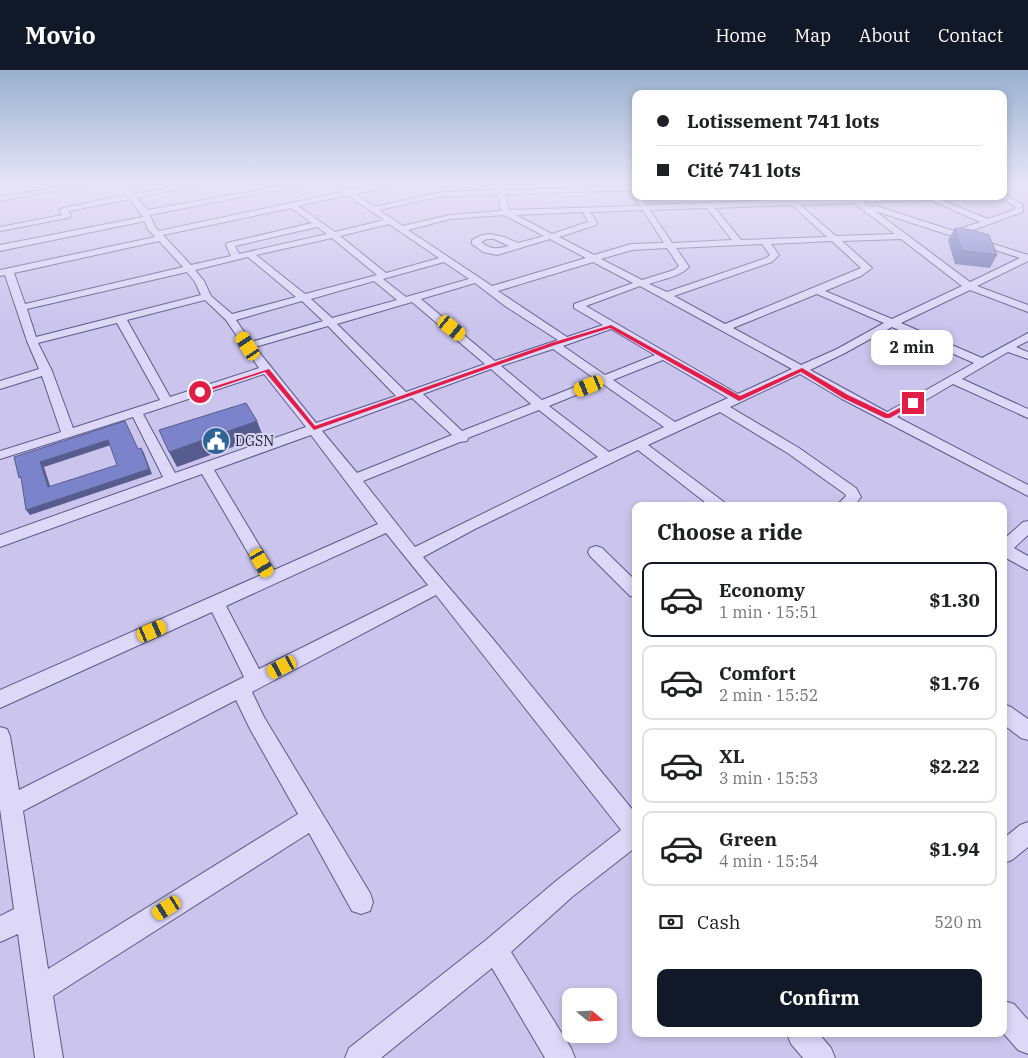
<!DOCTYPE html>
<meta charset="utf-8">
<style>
:root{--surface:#fff;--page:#f6f6f6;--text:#202124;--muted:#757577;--line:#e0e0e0;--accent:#111827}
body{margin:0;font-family:"IBM Plex Serif",serif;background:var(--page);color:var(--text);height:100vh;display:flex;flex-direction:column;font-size:19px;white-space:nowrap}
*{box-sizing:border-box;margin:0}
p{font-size:16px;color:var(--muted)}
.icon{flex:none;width:28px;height:28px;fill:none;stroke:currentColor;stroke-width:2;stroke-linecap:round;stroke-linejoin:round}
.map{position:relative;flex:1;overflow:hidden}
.side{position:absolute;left:632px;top:432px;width:375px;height:535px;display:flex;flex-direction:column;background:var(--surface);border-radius:10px;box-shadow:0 2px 8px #0003}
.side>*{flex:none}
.guide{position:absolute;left:632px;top:20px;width:375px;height:110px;border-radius:10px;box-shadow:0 2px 8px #0003;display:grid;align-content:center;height:110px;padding:0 25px;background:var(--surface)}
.needle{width:32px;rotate:108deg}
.fabs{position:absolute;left:562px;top:918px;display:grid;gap:10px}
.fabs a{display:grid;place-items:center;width:55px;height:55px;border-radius:10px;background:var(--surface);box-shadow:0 2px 8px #0003;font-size:25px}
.end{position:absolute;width:22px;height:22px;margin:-11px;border:6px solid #e11d48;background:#fff;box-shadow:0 0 0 2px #fff}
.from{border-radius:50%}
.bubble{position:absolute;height:35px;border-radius:10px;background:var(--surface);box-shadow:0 2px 8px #0003;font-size:16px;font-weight:800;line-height:35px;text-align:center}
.car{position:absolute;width:15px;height:30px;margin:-15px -8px;border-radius:6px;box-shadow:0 0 4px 1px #0007;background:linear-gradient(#f5c518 24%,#345 0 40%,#f5c518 0 76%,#345 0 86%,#f5c518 0)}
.guide b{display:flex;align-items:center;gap:18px;height:48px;font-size:19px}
.guide b+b{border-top:1px solid var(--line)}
.guide i{width:12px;height:12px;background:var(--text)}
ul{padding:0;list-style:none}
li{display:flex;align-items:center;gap:15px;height:75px;margin:0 10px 8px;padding:0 15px;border:2px solid var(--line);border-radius:10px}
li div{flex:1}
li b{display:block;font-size:19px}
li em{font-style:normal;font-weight:800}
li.current{border-color:var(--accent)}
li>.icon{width:45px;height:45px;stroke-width:1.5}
h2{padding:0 25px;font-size:22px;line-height:60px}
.pay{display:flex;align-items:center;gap:12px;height:55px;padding:0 25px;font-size:19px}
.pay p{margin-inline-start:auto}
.button{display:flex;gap:10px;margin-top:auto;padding:10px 25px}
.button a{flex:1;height:58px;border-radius:10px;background:var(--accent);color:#fff;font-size:20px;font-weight:800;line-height:58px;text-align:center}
header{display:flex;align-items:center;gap:30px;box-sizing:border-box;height:70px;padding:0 25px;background:var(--accent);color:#fff}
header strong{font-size:24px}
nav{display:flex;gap:28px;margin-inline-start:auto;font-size:18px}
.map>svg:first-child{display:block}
</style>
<header>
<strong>Movio</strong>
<nav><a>Home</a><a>Map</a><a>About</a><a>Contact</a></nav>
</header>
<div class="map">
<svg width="1028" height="988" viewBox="0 0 1028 988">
<rect width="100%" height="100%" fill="#cbc4ed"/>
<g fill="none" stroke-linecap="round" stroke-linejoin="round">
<g stroke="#5b5b87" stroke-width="2">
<path id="minor" d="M72,115H86L0,131V127Z
M118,115H125L133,124L183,115H196L137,128L148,140L288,115H302L150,145L155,157L159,161L342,122L334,115H341L350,120L376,115H387V117L355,124L374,137L443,122L497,120L496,115H502L504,120L636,116V120L505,124L509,140L640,136L633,126L636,124V126H641L647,135L854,127L985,126L981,128L941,130L988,149L1016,139L1015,136L1000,128L999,126H1004V124L1023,135V142L962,164L1028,185V191L977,216L1028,235V242L970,220L901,253L982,288L1028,263V271L1016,277L1028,282V289L1008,282L962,309L1028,339V348L953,314L897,347L1028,415V426L842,329L800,304L730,337L799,378L856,418L861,427L854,436H836L846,426L845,424L789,384L720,342L648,375L724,432L726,436H710L638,380L475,459L423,487L493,569L636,744V777L572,827L511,882L571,978L575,988H545L492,898L381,988H345L349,978L486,870L556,811L621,760L436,525L252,622L264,647L370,823L373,832L370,841L361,844L352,841L309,763L53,926L63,988H35L18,864L0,872V846L14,839L0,739V657L7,659L10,666L19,720L244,607L212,542L0,638V620L261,505L202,404L0,477V465L163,407L133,347L0,389V381L61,362L42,306L0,319V311L39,299L27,271L5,205L0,206V200L155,167L147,158L145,151L0,181V175L143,147L130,129L68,141L71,146L67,148L0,161V157L62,145L59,140L63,138L126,125ZM347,125L384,150L335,162L298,136ZM498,125L501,141L450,145L403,156L379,140L443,126ZM931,130L980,152L954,161L876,136L870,137L863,132ZM854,133L895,164L836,166L800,135ZM792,135L827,167L741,170L715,138ZM291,138L312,153L227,173L226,175L231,186L191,195L163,165ZM707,138L732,170L672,173L650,140ZM643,140L664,173L631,174L594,185L559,167L596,155L597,153L590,142ZM875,141L1020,188L970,212ZM583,142L588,152L552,164L516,145ZM504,145L544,166L518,173L504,167L490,164L482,165L472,170V174L483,182L497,185L550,169L586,188L492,216L408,160L450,149ZM389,154L439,188L386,203L340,166ZM317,157L327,164L239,184L235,176ZM332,168L377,205L305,224L256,185ZM487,169H494L509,176C497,179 491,180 481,172ZM901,169L962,216L892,249L825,221L861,206L872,198L842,171ZM159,171L183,197L25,234L14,203ZM832,171L861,198L725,254L674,226L772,192L779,185L771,174ZM762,174L770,185L766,188L667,222L649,214C663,209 679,207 689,197L676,178ZM667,178L679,196L674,200L642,210L601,189L632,180ZM248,187L296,227L232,244L211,226L204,211L195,200ZM444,192L469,209L406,227L383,209ZM593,192L633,213L574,234V238L603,255L567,267L498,221ZM187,202L195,212L201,225L36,267L27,239ZM374,211L397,230L332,248L311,229ZM475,213L505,236L558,270L495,291L421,229ZM640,216L792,299L738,324L586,236ZM817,224L884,253L837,279L801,295L733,258ZM205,230L226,250L259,298L170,327L127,250ZM302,231L323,251L251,272L236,250ZM412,232L485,294L406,322L337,254ZM117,253L160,330L73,358L52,301L38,273ZM328,256L396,326L316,353L255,277ZM892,257L974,293L887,342L810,300L845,283ZM611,259L655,285L605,305L563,276ZM553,279L595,309L542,330L501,296ZM663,290L728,328L675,352L613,310ZM491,299L531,334L462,361L423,324ZM264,304L306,357L175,403L143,344ZM603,314L664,357L609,382L549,336ZM412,328L452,365L357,403L322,361ZM539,340L598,387L415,477L363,411L460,372L467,371L468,368ZM311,365L378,454L274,500L214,400ZM386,463L428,515L259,599L226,536ZM236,630L250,659L298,744L48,899L23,741Z
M1028,451V465L1014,478L1028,486V500L1004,487V469L1023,452Z
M596,476L602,478L636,511V527L630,526L590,486L588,482L590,478Z
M1004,634L1011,637L1028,649V670L1021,668L1004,655Z
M1028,752V777L1012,790L1004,793V768L1020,755Z
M1004,931L1014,934L1028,950V984L1018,980L1004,964Z
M787,964H819L831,978L835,988H803L791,974Z"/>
</g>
<use href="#minor" fill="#ddd7f8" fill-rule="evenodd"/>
</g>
<path fill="#6a72ae" d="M955,158L997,185L990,198L955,194L948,170Z"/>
<path fill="#565c8d" d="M257,351L263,366L177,397L169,382Z
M108,370L111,375L44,397L52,422L48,417L40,392Z
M141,378L144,383L152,404L30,445L26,440L149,399Z"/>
<path fill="#7b84ca" stroke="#565c8d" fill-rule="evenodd" d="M955,158L972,160L989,165L997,185L962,181Z
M246,333L257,351L169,382L159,360Z
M125,351L138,379L141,378L149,399L26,440L21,407L19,408L14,387ZM108,370L117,395L48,417L40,392Z"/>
<linearGradient id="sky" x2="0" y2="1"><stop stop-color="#98b0ce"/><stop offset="0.45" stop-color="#e8e4f7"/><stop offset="1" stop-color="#e8e4f7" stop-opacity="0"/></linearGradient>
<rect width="1028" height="253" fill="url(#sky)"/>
<path fill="#e11d48" d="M611,255L740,326L802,298L848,325L888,344L911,332L916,333L890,348H885L843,328L801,302L739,331L610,258L555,275L314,360L265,302L202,323L197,322L269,299L315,356L551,273Z"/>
<defs>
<g id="civic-disc" transform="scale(1.4375)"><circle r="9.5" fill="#2d6494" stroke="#dad4f4"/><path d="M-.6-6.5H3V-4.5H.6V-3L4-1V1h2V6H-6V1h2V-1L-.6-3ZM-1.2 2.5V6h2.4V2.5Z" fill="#fff"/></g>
</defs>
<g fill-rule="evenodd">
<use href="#civic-disc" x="216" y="371"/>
</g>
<g text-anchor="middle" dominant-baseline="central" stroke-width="4" stroke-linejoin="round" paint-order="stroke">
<g font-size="14" fill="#1f2037" stroke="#dad4f4" text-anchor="start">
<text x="235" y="371">DGSN</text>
</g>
</g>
</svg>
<div class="fabs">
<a><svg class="needle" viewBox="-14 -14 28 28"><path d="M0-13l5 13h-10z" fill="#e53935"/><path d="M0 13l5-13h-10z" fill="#757577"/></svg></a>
</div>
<i class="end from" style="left:200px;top:322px"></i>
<i class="end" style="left:913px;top:333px"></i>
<div class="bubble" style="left:871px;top:260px;width:82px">2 min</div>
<i class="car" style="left:452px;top:258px;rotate:129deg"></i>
<i class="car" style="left:248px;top:276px;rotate:327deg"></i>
<i class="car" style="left:589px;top:316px;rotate:248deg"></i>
<i class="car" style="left:262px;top:493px;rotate:150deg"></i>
<i class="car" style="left:152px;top:561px;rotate:67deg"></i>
<i class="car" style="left:282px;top:597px;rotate:243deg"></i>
<i class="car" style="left:167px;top:838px;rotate:238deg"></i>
<div class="guide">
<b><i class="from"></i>Lotissement 741 lots</b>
<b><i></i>Cité 741 lots</b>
</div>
<section class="side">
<h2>Choose a ride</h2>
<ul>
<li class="current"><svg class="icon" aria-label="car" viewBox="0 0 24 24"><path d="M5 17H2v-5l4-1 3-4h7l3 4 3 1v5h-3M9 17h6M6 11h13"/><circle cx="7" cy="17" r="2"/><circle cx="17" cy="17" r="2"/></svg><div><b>Economy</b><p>1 min · 15:51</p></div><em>$1.30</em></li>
<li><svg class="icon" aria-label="car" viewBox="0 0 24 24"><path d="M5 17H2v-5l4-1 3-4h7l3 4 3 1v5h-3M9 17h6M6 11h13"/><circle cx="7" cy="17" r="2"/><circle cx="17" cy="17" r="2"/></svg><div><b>Comfort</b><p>2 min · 15:52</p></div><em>$1.76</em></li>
<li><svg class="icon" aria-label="car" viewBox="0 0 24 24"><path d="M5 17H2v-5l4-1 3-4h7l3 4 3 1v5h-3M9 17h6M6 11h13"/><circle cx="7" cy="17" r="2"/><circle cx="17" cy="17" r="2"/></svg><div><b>XL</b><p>3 min · 15:53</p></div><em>$2.22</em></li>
<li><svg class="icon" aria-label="car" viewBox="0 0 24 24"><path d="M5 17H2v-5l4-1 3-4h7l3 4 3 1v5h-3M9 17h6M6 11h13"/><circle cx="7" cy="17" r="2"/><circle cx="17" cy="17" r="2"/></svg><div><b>Green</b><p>4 min · 15:54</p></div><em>$1.94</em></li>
</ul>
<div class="pay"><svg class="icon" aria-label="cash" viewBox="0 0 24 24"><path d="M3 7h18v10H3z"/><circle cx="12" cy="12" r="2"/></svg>Cash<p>520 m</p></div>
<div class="button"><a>Confirm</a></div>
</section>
</div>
